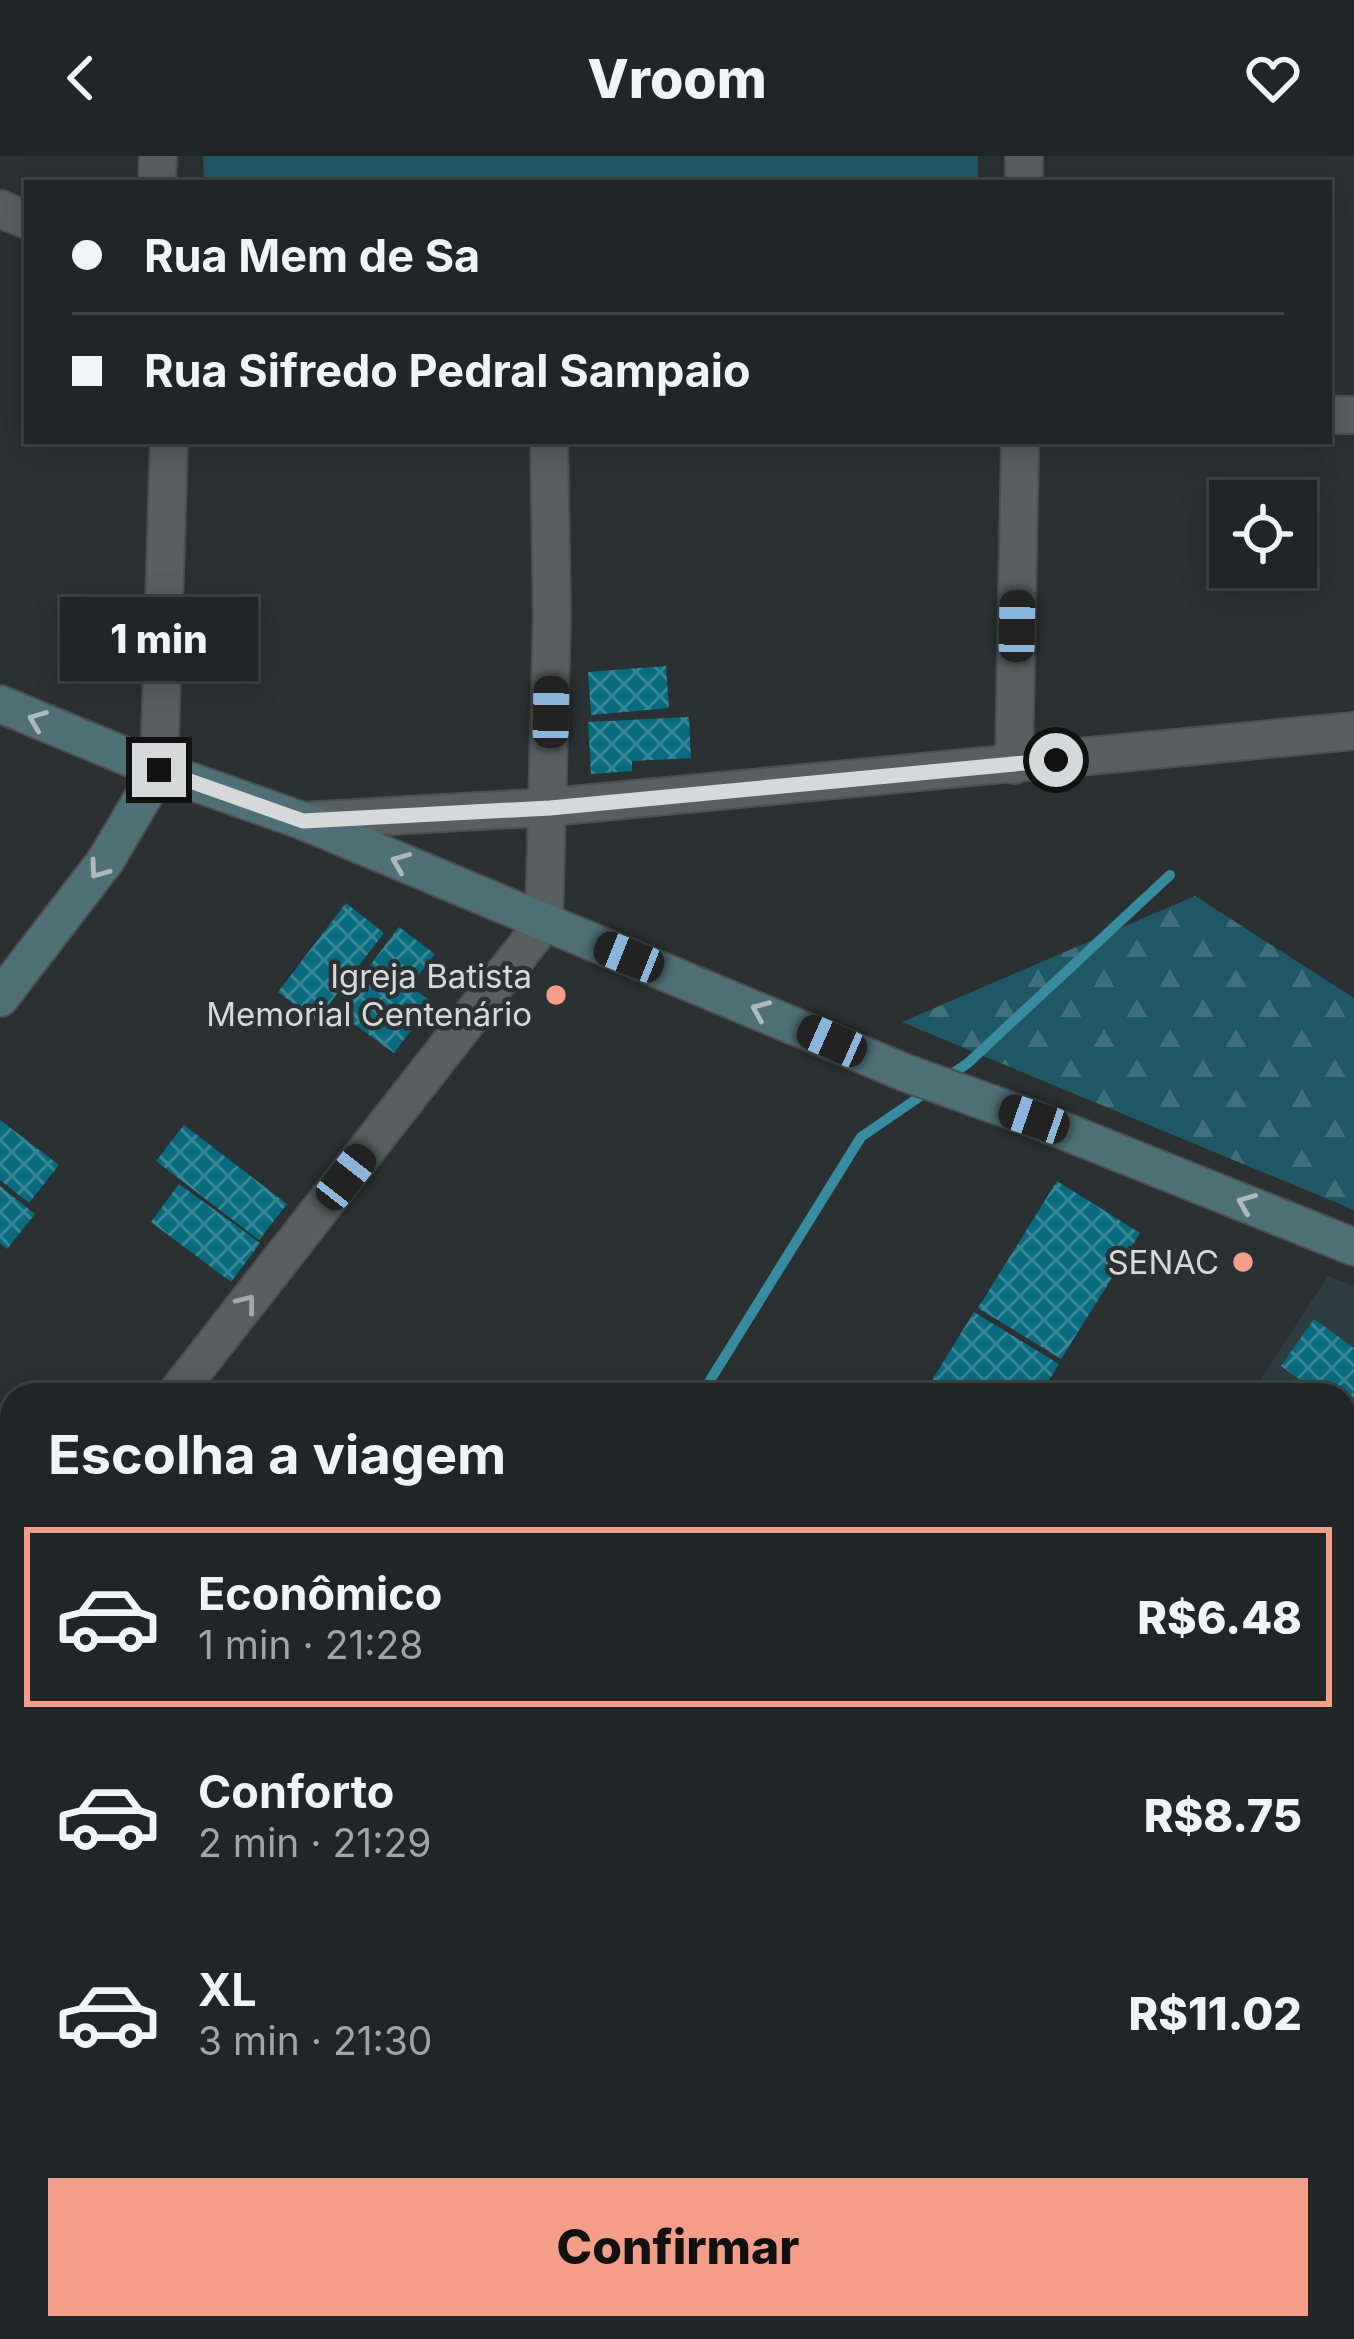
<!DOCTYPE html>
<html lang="pt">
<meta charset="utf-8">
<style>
:root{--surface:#202526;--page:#2d3132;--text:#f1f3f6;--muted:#a2a5a7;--line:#3d4243;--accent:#f49e89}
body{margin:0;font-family:Inter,sans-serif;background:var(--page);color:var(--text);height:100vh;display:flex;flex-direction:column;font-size:45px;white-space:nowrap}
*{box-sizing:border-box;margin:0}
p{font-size:39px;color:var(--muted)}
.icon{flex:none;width:66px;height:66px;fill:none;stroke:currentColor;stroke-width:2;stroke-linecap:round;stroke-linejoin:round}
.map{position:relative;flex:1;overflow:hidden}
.sheet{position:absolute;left:0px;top:1227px;width:1356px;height:957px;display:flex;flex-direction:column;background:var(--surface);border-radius:36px 36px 0 0;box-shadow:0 6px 30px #0003,0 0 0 3px var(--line)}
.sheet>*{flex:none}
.hud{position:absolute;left:24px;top:24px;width:1308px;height:264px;border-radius:0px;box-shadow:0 6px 30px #0003,0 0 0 3px var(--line);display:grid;align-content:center;height:264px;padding:0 48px;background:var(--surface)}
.controls{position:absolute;left:1209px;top:324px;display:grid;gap:24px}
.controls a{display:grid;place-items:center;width:108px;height:108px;border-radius:0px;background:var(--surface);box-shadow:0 6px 30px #0003,0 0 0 3px var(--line);font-size:60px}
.end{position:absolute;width:54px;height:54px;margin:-27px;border:15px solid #d5d9da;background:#111;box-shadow:0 0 0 6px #111}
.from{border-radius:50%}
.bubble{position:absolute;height:84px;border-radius:0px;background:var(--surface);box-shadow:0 6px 30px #0003,0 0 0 3px var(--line);font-size:39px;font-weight:800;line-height:84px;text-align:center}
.car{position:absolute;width:36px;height:72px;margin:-36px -18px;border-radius:15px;box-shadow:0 0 9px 3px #0007;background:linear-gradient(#222 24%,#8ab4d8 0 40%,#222 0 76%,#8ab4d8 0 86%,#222 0)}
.hud b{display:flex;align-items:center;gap:42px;height:114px;font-size:45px}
.hud b+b{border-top:3px solid var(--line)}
.hud i{width:30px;height:30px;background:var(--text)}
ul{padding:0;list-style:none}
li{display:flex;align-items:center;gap:36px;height:180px;margin:0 24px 18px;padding:0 24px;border:6px solid transparent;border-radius:0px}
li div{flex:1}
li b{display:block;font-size:45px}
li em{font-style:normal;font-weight:800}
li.on{border-color:var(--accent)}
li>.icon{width:108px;height:108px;stroke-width:1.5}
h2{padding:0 48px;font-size:54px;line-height:144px}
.cta{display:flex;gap:24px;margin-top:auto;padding:24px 48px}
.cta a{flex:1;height:138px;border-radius:0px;background:var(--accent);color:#111;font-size:48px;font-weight:800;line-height:138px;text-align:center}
header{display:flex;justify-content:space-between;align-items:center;height:156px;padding:0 48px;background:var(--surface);font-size:54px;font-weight:800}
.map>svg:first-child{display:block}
</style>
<header><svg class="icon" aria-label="back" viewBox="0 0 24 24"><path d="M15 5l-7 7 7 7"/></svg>Vroom<svg class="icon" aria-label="heart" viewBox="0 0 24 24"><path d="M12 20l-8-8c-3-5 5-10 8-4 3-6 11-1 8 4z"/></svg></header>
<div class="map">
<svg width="1354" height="2183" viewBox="0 0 1354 2183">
<defs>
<pattern id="forest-firs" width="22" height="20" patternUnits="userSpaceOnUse" patternTransform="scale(3)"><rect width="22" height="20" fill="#1f5864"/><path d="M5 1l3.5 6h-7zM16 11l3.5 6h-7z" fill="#3f6f7a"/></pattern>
<pattern id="building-cross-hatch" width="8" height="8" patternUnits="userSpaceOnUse" patternTransform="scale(3)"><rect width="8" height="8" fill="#096c7e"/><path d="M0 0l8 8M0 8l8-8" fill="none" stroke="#388796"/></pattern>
</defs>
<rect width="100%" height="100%" fill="#2b3133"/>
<path fill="#2f3d40" d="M1328,1120L1354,1130V2183H1002L1009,2172H1344V1239H1250Z"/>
<path fill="url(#forest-firs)" d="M1195,740L1354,842V1054L902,866Z"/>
<path fill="#1f5864" d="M203,0H978V27H204Z"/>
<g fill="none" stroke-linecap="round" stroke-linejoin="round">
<path stroke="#378b9d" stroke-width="10" d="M946,922L968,907L1170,719
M701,1239L861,981L931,933
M0,1944L12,1931"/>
</g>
<path fill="url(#building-cross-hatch)" d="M666,510L669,552L591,559L588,516Z
M689,561L691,602L632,605V615L591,618L588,566Z
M346,747L384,777L316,865L278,836Z
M399,771L435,798L410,830L432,846L394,897L336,855Z
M0,964L59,1009L29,1047L0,1024Z
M184,969L287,1048L259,1084L156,1005Z
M1057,1025L1140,1077L1061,1203L978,1152Z
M179,1028L260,1087L231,1126L151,1066Z
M0,1030L35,1058L7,1093L0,1087Z
M974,1156L1059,1208L1040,1239H923Z
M1314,1163L1354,1192V1368L1344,1361V1276L1354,1262L1344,1255V1239H1321L1281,1210Z
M1344,1798L1354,1804V1909L1344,1902Z
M1354,2005V2183H1317L1301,2172H1344V2020Z"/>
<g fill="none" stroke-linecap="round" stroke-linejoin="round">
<g stroke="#4a4f50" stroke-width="40">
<path id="street" d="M157,27L158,0
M1024,27V0
M0,53L27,64
M1329,259H1354
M1014,609L1020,285
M159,614L169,285
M303,665L550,651L1354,575
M175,1239L544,767L552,460L549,285
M0,1466L12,1450"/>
</g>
<g stroke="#4a4f50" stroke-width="40">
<path id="secondary" d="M0,548L159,614L303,665L906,917L1034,963L1354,1091
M0,842L106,704L159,614
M0,1382L12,1391
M863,2172L875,2183"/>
</g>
<use href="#street" stroke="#585f61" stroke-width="36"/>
<use href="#secondary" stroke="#507078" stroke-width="36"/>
</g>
<defs><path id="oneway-chevron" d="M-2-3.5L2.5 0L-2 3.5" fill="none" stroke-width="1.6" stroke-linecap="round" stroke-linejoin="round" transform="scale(3)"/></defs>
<g stroke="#adbabd">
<use href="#oneway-chevron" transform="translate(37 564) rotate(-158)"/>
<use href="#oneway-chevron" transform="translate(400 706) rotate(-158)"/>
<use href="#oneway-chevron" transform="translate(98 714) rotate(126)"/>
<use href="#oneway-chevron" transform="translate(760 854) rotate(-157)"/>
<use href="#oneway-chevron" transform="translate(1246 1047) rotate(-158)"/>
</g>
<use stroke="#a3a8aa" href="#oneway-chevron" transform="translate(247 1147) rotate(-52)"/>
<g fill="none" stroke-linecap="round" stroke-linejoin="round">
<path stroke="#d5d9da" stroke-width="15" d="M159,614L303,665L550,652L1056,604"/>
</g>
<g fill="#f49e89" stroke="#2b3133" stroke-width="4.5">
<circle cx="556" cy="839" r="12"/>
<circle cx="1243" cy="1106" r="12"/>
</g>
<g text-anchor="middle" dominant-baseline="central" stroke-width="9" stroke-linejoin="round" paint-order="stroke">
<g font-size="33" fill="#d5d9da" stroke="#2b3133" text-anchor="end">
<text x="532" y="820">Igreja Batista<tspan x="532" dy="38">Memorial Centenário</tspan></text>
<text x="1219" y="1106">SENAC</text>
</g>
</g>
</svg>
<div class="controls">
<a><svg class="icon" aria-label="locate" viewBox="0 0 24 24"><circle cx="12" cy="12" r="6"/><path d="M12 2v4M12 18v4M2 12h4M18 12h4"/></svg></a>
</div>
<i class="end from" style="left:1056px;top:604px"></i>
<i class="end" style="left:159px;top:614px"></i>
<div class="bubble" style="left:60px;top:441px;width:198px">1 min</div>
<i class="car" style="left:1017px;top:470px;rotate:1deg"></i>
<i class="car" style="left:551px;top:556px;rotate:1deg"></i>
<i class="car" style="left:629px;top:801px;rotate:292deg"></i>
<i class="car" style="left:832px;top:885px;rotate:294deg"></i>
<i class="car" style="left:1034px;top:963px;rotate:289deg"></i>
<i class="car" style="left:346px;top:1021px;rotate:38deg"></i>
<div class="hud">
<b><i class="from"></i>Rua Mem de Sa</b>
<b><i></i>Rua Sifredo Pedral Sampaio</b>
</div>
<section class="sheet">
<h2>Escolha a viagem</h2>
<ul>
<li class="on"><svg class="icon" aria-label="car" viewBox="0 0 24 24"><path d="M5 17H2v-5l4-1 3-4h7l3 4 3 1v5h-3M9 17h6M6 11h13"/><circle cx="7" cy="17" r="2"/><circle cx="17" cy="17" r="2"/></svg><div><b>Econômico</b><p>1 min · 21:28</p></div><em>R$6.48</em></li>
<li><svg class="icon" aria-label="car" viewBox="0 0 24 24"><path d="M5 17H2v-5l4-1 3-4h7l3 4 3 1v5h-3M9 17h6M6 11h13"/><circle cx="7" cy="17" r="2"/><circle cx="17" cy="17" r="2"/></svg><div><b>Conforto</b><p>2 min · 21:29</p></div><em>R$8.75</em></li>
<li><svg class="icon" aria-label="car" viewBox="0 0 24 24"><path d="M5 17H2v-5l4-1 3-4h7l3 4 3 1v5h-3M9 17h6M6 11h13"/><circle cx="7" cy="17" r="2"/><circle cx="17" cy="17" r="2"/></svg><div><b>XL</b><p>3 min · 21:30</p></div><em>R$11.02</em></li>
</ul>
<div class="cta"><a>Confirmar</a></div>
</section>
</div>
